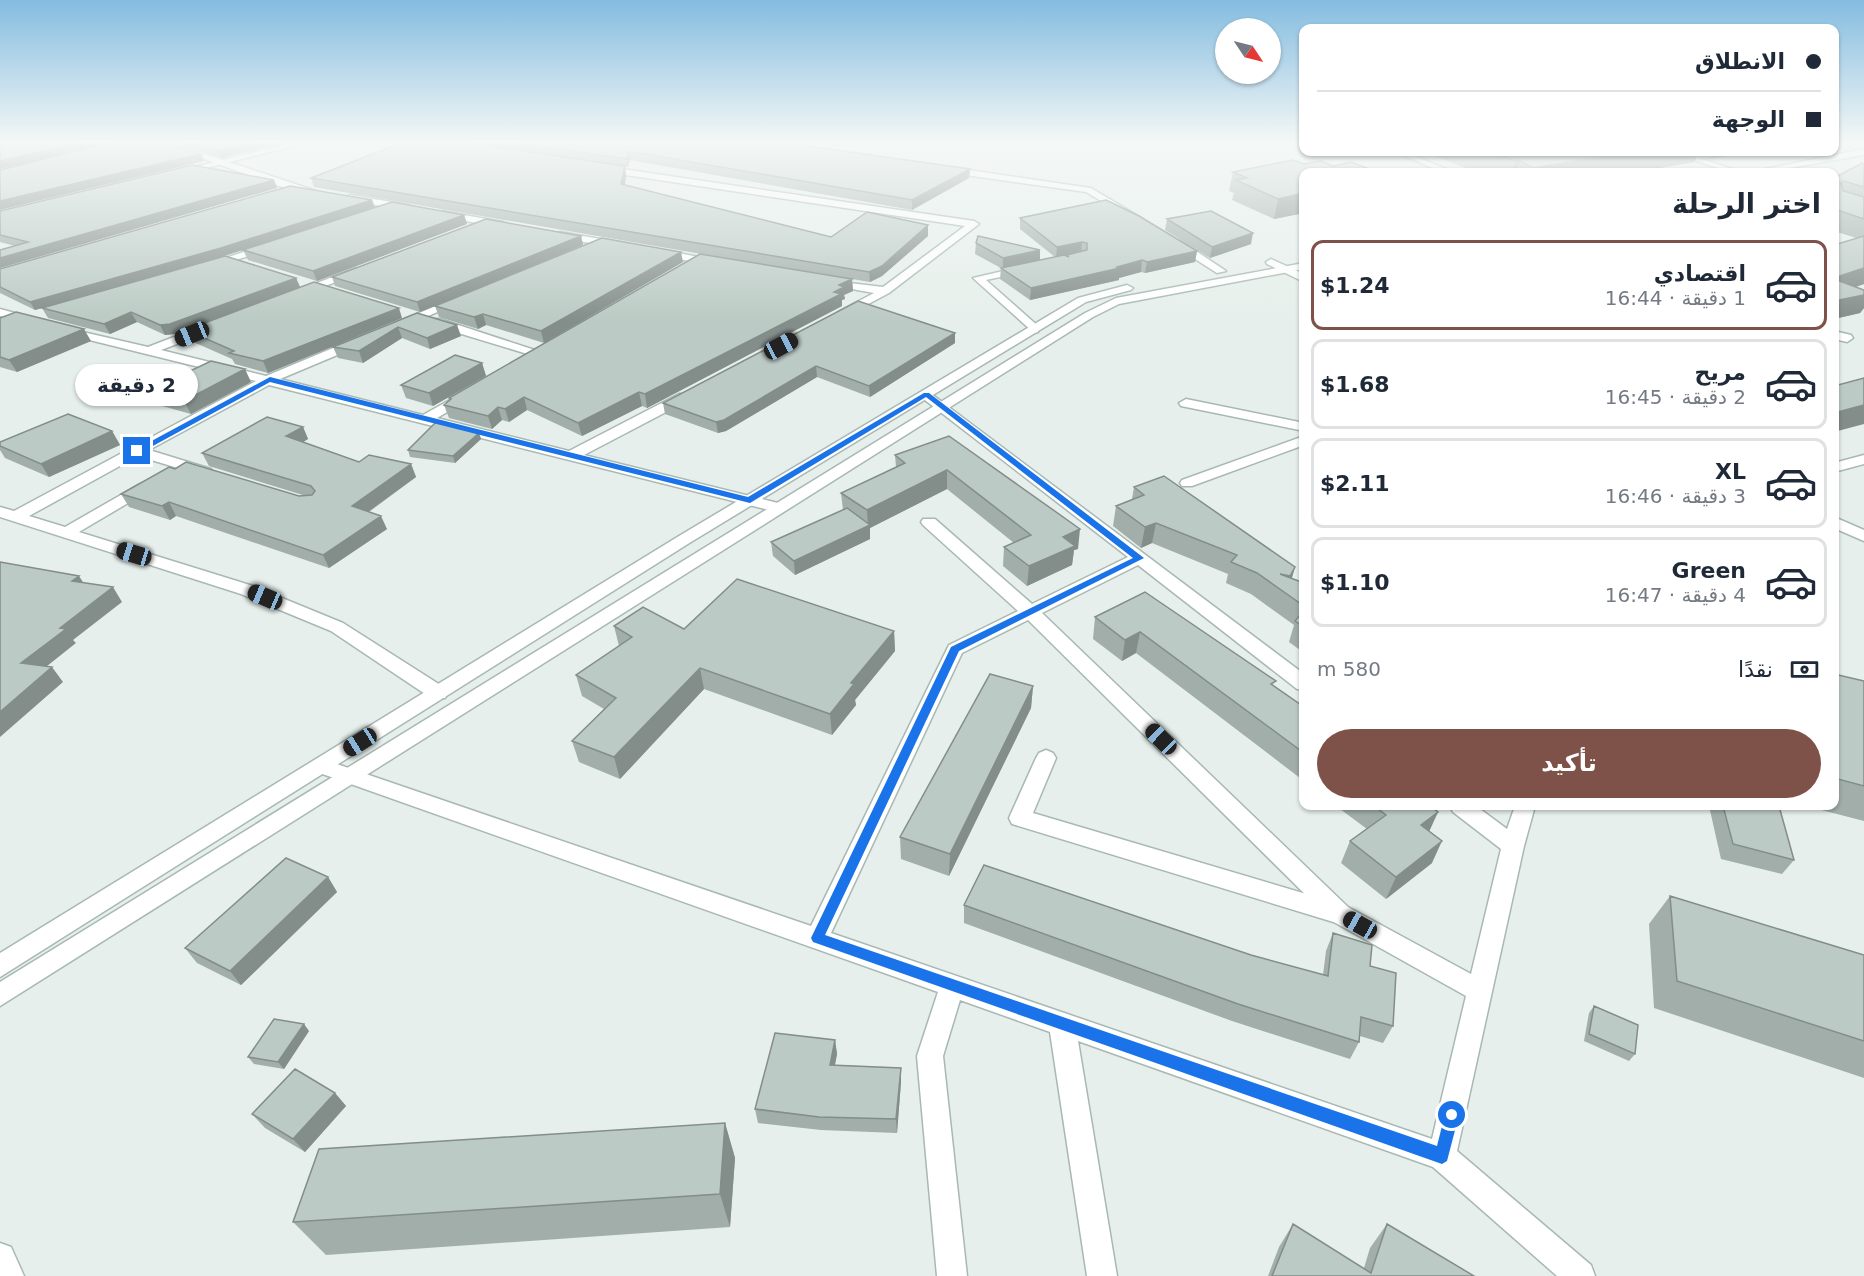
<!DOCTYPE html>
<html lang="ar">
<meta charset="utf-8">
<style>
:root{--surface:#fff;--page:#f2f2f3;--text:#1f2937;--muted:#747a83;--line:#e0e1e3;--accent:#7f5249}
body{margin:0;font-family:"DejaVu Sans",Vazirmatn,sans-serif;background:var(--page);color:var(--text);direction:rtl;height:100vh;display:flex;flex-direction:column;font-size:22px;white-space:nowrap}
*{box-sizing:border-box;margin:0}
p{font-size:20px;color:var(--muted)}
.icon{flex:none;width:33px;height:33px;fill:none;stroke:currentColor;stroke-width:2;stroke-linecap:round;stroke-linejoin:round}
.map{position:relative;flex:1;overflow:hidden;direction:ltr}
.panel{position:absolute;left:1299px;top:168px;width:540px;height:642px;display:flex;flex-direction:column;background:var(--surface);border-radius:12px;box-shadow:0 2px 4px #0004;direction:rtl}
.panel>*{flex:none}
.hud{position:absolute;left:1299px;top:24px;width:540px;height:132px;border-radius:12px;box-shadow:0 2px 4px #0004;direction:rtl;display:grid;align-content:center;height:132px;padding:0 18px;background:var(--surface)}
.needle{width:39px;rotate:125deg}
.controls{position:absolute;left:1215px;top:18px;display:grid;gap:12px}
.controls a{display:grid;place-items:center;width:66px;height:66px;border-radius:50%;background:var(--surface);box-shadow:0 2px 4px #0004;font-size:30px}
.end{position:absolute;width:27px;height:27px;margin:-14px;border:8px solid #1a73e8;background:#fff;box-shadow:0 0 0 3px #fff}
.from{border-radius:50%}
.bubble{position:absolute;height:42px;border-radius:21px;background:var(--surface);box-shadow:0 2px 4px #0004;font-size:20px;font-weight:700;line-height:42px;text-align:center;direction:rtl}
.car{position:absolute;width:18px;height:36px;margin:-18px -9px;border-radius:8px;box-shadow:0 0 4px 2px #0007;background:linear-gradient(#222 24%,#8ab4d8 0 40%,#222 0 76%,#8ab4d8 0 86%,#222 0)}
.hud b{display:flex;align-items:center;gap:21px;height:57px;font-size:22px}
.hud b+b{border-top:2px solid var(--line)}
.hud i{width:15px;height:15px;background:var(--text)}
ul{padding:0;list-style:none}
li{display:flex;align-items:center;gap:18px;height:90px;margin:0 12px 9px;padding:0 6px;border:3px solid var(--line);border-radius:12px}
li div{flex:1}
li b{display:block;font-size:22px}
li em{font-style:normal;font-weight:700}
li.current{border-color:var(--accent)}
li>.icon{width:54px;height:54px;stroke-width:1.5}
h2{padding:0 18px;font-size:27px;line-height:72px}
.pay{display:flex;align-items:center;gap:15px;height:66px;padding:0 18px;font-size:22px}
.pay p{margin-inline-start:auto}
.button{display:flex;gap:12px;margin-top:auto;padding:12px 18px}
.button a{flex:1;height:69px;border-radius:36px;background:var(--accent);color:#fff;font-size:24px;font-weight:700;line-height:69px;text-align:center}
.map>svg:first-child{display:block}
</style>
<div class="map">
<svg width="1864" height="1276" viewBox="0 0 1864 1276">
<rect width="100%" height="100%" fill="#e6efeb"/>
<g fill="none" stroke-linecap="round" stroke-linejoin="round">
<g stroke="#a8b8b2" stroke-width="3">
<path id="service" d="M1025,266L1029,267V271L986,280L1038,326V332L1034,333L973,278Z
M1046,750L1053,753L1056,758L1033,813L1340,904L1348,907L1352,914L1348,921L1340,924L1012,824L1009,818L1036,758L1039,753Z"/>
</g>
<g stroke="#a8b8b2" stroke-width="3">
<path id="minor" d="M160,143H172L316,191L311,194L290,190Z
M1395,152H1405L1453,172H1442Z
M1669,152H1680L1742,172H1730Z
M602,166L974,221L979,224L889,293L842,318L838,316V312L874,293L824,284V280L883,287L965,226L599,171V167Z
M947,167L1091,188L1143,219L1135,221L1086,192L944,172V168Z
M350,195L409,205L414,208L409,211L347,200L345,198Z
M442,211L503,222L508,225L503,228L439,216V212Z
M560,232L618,242L623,245L618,248L556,237V233Z
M1173,241H1181L1226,271L1217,273L1173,245Z
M268,244L272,245V249L209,268L204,265Z
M657,249L699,257L704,260L684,271L679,268L689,261L653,254V250Z
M1271,259L1304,274V282L1267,264L1266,262Z
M356,268L361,271L360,273L301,295L291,293Z
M455,298L465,300L405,326L395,323Z
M0,309L37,319L39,322L33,326L0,316Z
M432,319H440L544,353L538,357L534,356L432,325Z
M210,323L214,324V330L161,350L266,376L357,338L361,339V345L280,379L423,415L466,391L471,392V398L437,418L569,451L679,394H689V400L584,455L786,505L789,508L781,513L269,385L149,450L211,469L213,472L211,475H201L138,456L29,516L65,527L140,484H150L153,487L150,490L79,532L253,586L343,623L445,688L448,693L445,698H431L331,631L241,594L0,517V507L14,511L256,381L61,333V327L148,347Z
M1834,331L1851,335L1853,338L1847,342L1834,339Z
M926,390L1304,674V690L1297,689L1138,565L1042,613L1348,907L1471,974L1501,849L1453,812L1450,806H1476L1507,829L1515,806H1535L1524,846L1457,1151L1591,1265L1595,1276H1557L1433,1167L1078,1041L1117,1276H1087L1050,1032L960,1000L943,1056L967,1276H937L917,1056L938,992L314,771L311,766L314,761L321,758L328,761L811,926L949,645L1018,611L923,525L921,522L923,519H935L1032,604L1128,557L921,397L919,394ZM1028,620L1332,921L1466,996L1432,1139L831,933L962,653Z
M1186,399L1304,423V431L1181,406L1179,403Z
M1304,436V445L1192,486H1182L1180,483L1182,480Z
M1864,455V464L1834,472V463Z
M1834,517L1864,530V541L1834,528Z
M0,1243L11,1247L24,1276H0Z"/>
</g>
<g stroke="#a8b8b2" stroke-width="3">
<path id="tertiary" d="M292,143H306L178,175L174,172Z
M1864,149V155L1767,172H1751Z
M1304,263V269L1119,304L1093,317L0,1006V982L1085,313L1116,298Z
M1127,285L1133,288L1131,290L1086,302L691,542L0,977V953L679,536L1078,298Z"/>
</g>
<use href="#service" fill="#fff" fill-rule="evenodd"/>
<use href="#minor" fill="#fff" fill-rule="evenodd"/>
<use href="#tertiary" fill="#fff" fill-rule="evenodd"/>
</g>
<path fill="#a1aea9" d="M179,143H281L221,158Z
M401,143H787L970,169L969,178L912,210L630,160L628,167H625L626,176L625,185L831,237L928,236L882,276L870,282L852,279L853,291L844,295L845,299L842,300V306L647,408L642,406L582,436L527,410L509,422L502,420L492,429L449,418L444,405L449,400V398L765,265L314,187L311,178Z
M1425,152H1752L1710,159L1697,155L1694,162L1637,172H1476Z
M1864,164V284L1856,287L1864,290V308L1860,313L1834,319L1856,238L1834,231V178Z
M1233,172H1304V213L1274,219L1232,200L1234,193L1229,191Z
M274,180L277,188L0,268V250L15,246L0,242V211Z
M372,200L375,208L224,256L296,278L300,287L402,318L268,373L235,364L232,359L191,341L186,330L175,334L165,335L137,322L110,334L48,318L42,308L35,310L0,293V269Z
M464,215L467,224L317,281L248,260L243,250Z
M1020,218L1197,251L1195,262L1145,273L1141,272L1119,278V280L1030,300L1000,279L1001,268L975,254L976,243L1040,250V260L1055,257L1020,229Z
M1167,219L1251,244L1210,258L1165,230Z
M581,236L583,245L420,312L335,286L332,277Z
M683,262L544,343L486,325L478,329L439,317L435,306Z
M417,313L461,336L430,349L402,338L363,363L338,358L333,347Z
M0,318L91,341L17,372L0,367Z
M955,333V343L870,397L817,377L726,431L718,433L665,414L663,403Z
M482,363L486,376L433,406L406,398L401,385Z
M251,382L191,414L155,404L148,391Z
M303,427L308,439L303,442L359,462L411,464L416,477L369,512L387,529L329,568L176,516L170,520L129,507L121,494L306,496L209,466L202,453Z
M112,431L120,445L49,477L5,458L0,450V442Z
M479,433L481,439L455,463L410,457L408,450Z
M949,436L1078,549L1074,550L1072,565L1027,586L1003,566L1004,547L1014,543L947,489L870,528V539L795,575L773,556L771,542L843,510L841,493L896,467L895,455Z
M1134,487L1295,567L1292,578L1304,583V653L1289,642L1294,625L1251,594L1226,583L1228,574L1152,543L1141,548L1113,526L1116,506L1132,499Z
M1145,592L1304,707V781L1136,653L1122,661L1093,639L1095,617Z
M614,626L684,629L894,631L895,651L855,700L856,705L832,735L704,689L620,779L579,762L572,741L604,709L582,696L576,675L619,646Z
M1834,674L1864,681V821L1806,806H1834Z
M1033,686L1031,708L949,876L901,859L900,837Z
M1336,806H1430L1438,812L1429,831L1432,863L1386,899L1341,863L1350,841L1367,829Z
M1709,806H1779L1794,860L1782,874L1721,859Z
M328,877L337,892L241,985L197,963L185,948Z
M1670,896L1864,955V1078L1654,1008L1649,924Z
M964,905L1251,955L1323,975L1326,951L1333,933L1370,966L1393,1026L1383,1043L1360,1036L1359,1042L1350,1059L1232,1021L964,923Z
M1594,1006L1635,1054L1629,1061L1584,1041L1589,1013Z
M309,1031L284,1069L254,1064L248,1057Z
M835,1040L837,1054L835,1065L901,1068V1082L897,1133L821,1130L758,1123L755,1109Z
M335,1093L346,1106L305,1152L265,1128L252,1114Z
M725,1123L735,1158L730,1227L326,1255L293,1222Z
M1293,1224L1364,1268L1370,1248L1387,1224L1474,1276H1268L1279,1247Z"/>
<path fill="#838d89" d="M79,143H113L0,169V161Z
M249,143H281L221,158L218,151Z
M628,151L630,160L628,167L627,159Z
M1631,152H1699L1694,162L1637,172H1532L1533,168Z
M1714,152H1752L1710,159Z
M201,154L204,161L0,210V201Z
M1516,161H1520L1516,172H1512Z
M625,166L626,176L623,193L621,184Z
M970,169L969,178L912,210V200Z
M274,180L277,188L0,268V258Z
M1304,193V213L1274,219L1278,199Z
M372,200L375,208L224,256L35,310L30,302Z
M464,215L467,224L317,281L313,271Z
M928,225V236L882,276L870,282L869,272Z
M1253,233L1251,244L1210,258L1212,247Z
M581,236L583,245L420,312L417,302Z
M1082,242L1081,253L1056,258L1057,247Z
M1040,250V261L1003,269V258Z
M1197,251L1195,262L1145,273L1147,262Z
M681,252L683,262L544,343L541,331Z
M1142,260L1141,272L1119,278V280L1030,300L1031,288Z
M1864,268V284L1834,294V278Z
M296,278L300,287L175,334L165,335L160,325Z
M852,279L853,291L844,295L845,299L842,300V306L647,408L645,394L834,292L839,285Z
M1864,295V308L1860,313L1834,319V301Z
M399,308L402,318L268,373L263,361Z
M131,312L137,322L110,334L104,324Z
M483,314L486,325L478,329L474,317Z
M457,325L461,336L430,349L427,338Z
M398,327L402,338L363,363L359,351Z
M84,329L91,341L17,372L9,360Z
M955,333V343L870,397L869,386Z
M482,363L486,376L433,406L429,393Z
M816,366L817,377L726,431L718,433L716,422Z
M245,369L251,382L191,414L184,401Z
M639,392L642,406L582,436L578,423Z
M524,397L527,410L509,422L505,409Z
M1864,405V424L1834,432V413Z
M498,407L502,420L492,429L488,416Z
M303,427L308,439L292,449L286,436Z
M112,431L120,445L49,477L41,464Z
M479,433L481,439L455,463L453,456Z
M411,464L416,477L358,519L352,506Z
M947,470V489L870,528V539L795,575L794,561L868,526L867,510Z
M169,502L176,516L170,520L162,506Z
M381,516L387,529L329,568L323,555Z
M1156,523L1152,543L1141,548L1145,527Z
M1080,529L1078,549L1074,550L1072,565L1027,586L1029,566L1063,537Z
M1295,567L1289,587L1285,593L1290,576Z
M79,576L88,590L72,581Z
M113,587L122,602L73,640L76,643L32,678L21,663L60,628Z
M894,631L895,651L855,700L856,705L832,735L830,714L851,683Z
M1140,632L1136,653L1122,661L1125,640Z
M52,667L63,682L0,737V712Z
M700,668L704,689L620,779L614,757Z
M1033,686L1031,708L949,876L950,854Z
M1438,812L1428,834L1421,825Z
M1442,841L1432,863L1386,899L1396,877Z
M328,877L337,892L241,985L230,971Z
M304,1024L309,1031L284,1069L278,1062Z
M835,1040L837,1054L832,1079L830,1065Z
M901,1068V1082L897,1133L896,1119Z
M335,1093L346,1106L305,1152L293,1139Z
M725,1123L735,1158L730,1227L720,1194Z"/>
<path fill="#bbcac4" stroke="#838d89" stroke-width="1.5" d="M0,143H79L0,161Z
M108,143H169L201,154L0,201V170Z
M195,143H249L218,151Z
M401,143H470L625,166L621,184L831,237L867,212L928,225L882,266L869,272L311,178Z
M519,143H787L970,169L912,200L628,151L627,159Z
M1491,152H1631L1533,168L1520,161H1516Z
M1293,160L1304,164L1321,161L1333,166L1351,162L1377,172H1304V193L1278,199L1236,180L1247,178L1233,172Z
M1862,163L1864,164V187L1844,181L1841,183L1843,191L1864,197V219L1834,209V178Z
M192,165L274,180L0,258V250L28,242L0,235V211Z
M290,186L372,200L221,248L30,302L0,287V269Z
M1106,200L1139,216L1197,251L1147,262L1142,260L1117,267L1120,268L1031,288L1001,268L1064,255L1069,257L1067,255L1087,250V243L1082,242L1057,247L1020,218Z
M392,202L464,215L313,271L243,250Z
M1211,211L1253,233L1212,247L1167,219Z
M486,219L581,236L417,302L332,277Z
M978,236L1040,250L1003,258L976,243Z
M1864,236V268L1834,278V245Z
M602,238L681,252L541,331L483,314L474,317L435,306Z
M700,254L852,279L839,285L844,287L834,292L841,294L645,394L639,392L578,423L524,397L505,409L498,407L488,416L444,405L451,399L449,398Z
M225,256L296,278L170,324L160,325L131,312L104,324L42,308Z
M1834,279L1864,290V295L1834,301Z
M314,282L399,308L263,361L229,353L234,351L186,330Z
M858,301L955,333L869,386L816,366L724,420L716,422L663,403Z
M16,312L84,329L9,360L0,357V318Z
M417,313L457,325L427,338L398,327L359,351L333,347Z
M455,355L482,363L429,393L401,385Z
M211,361L245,369L184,401L148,391Z
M1864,378V405L1834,413V386Z
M68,414L112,431L41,464L0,446V442Z
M267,417L303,427L286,436L359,462L369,455L411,464L352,506L381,516L323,555L169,502L162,506L121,494L169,467L175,469L186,462L299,496L312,495L315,491L311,486L202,453Z
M436,422L479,433L453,456L408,450Z
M949,436L1080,529L1063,537L1075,546L1029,566L1004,547L1031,535L947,470L867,510L841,493L905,463L895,455Z
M1164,476L1295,567L1290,576L1280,574L1304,583V606L1257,573L1231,562L1237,555L1156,523L1145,527L1116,506L1144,495L1134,487Z
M847,508L870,525L794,561L771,542Z
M0,562L79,576L72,581L113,587L60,628L66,629L21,663L52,667L0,712Z
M737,579L894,631L851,683L854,684L830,714L700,668L614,757L572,741L616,698L576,675L632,637L614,626L643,607L684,629Z
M1145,592L1276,681L1271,684L1304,707V753L1140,632L1125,640L1095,617Z
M1304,610V627L1295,621Z
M990,674L1033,686L950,854L900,837Z
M1834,674L1864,681V786L1834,778Z
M1374,806H1430L1438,812L1421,825L1442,841L1396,877L1350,841L1386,815Z
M1723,806H1779L1794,860L1733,844Z
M286,858L328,877L230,971L185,948Z
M984,865L1251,955L1328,976L1333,933L1372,945L1370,966L1396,973L1393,1026L1361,1017L1359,1042L1238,1004L964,905Z
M1670,896L1864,955V1041L1677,981Z
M1594,1006L1638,1025L1635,1054L1589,1034Z
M274,1019L304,1024L278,1062L248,1057Z
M775,1033L835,1040L830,1065L901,1068L896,1119L819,1117L755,1109Z
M295,1069L335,1093L293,1139L252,1114Z
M725,1123L720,1194L293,1222L319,1149Z
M1293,1224L1371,1273L1387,1224L1474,1276H1272Z"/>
<linearGradient id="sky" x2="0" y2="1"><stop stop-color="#84bce0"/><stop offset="0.44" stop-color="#f4f8f6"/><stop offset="1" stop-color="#f4f8f6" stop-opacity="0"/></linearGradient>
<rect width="1864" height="322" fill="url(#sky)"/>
<path fill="#1a73e8" d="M270,377L748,497L924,393H929L1144,558L959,651L825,935L1437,1146L1446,1110L1452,1107L1457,1110L1459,1115L1447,1161L1442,1164L813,942L811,938L951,647L1133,558L926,397L750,503L270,382L140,453L133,451Z"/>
</svg>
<div class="controls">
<a><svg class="needle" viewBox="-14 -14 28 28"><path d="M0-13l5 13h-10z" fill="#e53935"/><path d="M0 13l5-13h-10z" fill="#747a83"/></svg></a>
</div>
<i class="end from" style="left:1452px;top:1115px"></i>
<i class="end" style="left:137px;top:451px"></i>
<div class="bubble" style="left:75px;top:364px;width:123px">2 دقيقة</div>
<i class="car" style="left:192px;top:334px;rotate:248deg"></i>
<i class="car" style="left:781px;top:346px;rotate:62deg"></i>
<i class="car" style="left:134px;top:554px;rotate:287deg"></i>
<i class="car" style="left:265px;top:597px;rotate:293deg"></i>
<i class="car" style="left:1161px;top:739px;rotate:314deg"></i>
<i class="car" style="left:360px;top:742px;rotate:238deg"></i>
<i class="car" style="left:1360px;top:925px;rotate:299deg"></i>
<div class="hud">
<b><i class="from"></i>الانطلاق</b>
<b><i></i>الوجهة</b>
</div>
<section class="panel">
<h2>اختر الرحلة</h2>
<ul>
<li class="current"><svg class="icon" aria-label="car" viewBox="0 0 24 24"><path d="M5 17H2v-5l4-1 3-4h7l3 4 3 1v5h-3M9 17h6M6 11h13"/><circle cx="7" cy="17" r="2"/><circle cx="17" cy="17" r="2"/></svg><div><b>اقتصادي</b><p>1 دقيقة · 16:44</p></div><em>$1.24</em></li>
<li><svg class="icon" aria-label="car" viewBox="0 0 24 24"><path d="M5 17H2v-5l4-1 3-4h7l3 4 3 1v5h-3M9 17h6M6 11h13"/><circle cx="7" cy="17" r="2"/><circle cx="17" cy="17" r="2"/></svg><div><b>مريح</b><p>2 دقيقة · 16:45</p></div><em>$1.68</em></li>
<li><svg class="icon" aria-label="car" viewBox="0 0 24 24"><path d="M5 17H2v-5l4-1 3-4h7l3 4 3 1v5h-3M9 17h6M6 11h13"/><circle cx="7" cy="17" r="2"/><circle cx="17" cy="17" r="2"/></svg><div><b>XL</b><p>3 دقيقة · 16:46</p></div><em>$2.11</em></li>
<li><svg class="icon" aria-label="car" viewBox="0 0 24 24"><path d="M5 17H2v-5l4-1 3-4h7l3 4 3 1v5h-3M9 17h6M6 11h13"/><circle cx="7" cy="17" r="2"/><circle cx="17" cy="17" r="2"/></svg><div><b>Green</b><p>4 دقيقة · 16:47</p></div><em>$1.10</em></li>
</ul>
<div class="pay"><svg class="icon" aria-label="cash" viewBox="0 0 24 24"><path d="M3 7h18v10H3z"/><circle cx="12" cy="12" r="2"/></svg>نقدًا<p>580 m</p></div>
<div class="button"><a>تأكيد</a></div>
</section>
</div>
